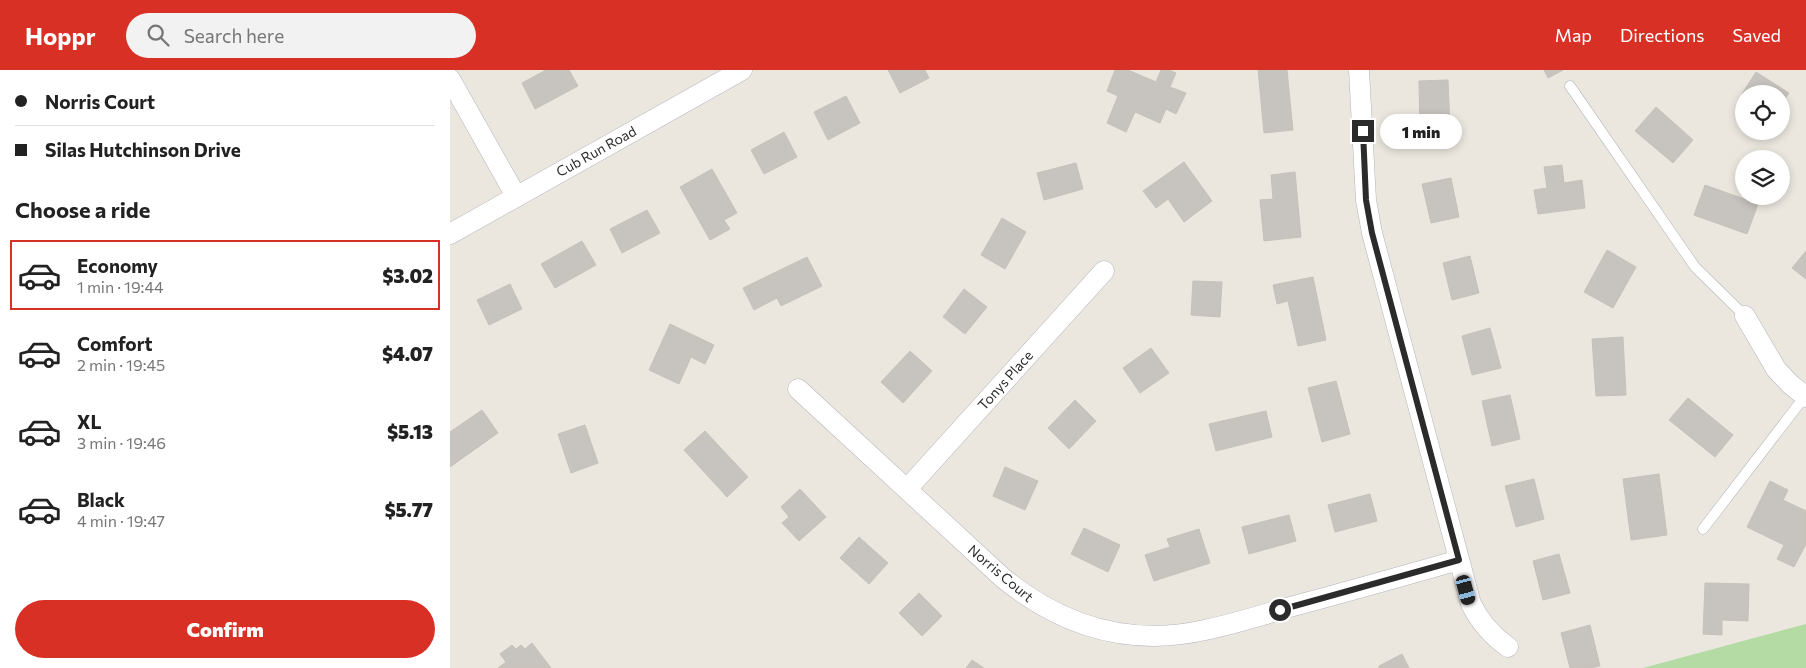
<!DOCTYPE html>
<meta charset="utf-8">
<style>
:root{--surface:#fff;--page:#f2f2f2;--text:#222;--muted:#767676;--line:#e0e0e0;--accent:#d93025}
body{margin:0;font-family:Commissioner,sans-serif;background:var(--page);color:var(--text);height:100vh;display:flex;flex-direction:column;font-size:19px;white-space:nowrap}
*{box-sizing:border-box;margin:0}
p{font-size:16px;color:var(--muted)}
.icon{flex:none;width:28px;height:28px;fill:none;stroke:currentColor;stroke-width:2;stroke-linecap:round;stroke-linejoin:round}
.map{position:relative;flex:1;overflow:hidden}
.drawer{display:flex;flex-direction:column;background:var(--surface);width:450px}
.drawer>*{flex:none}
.guide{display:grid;align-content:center;height:110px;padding:0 15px;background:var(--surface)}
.controls{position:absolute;left:1285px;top:15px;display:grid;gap:10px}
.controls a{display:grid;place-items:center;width:55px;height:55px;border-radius:50%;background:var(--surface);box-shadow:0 2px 8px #0003;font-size:25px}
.end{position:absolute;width:22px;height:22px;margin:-11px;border:6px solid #2b2b2b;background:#fff;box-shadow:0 0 0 2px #fff}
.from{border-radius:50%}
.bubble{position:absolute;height:35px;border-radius:18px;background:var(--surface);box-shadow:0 2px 8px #0003;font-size:16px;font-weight:800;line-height:35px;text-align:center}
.car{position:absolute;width:15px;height:30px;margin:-15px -8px;border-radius:6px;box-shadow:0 0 4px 1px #0007;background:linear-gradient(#222 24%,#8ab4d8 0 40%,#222 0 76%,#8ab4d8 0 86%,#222 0)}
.guide b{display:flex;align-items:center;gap:18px;height:48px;font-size:19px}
.guide b+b{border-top:1px solid var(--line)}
.guide i{width:12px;height:12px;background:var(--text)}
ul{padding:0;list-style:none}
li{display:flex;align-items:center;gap:15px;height:70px;margin:0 10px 8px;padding:0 5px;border:2px solid transparent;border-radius:0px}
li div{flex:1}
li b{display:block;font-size:19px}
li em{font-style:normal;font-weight:800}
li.current{border-color:var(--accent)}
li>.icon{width:45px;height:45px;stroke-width:1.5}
h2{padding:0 15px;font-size:22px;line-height:60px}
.action{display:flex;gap:10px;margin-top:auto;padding:10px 15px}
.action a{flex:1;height:58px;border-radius:30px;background:var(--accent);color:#fff;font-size:20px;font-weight:800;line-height:58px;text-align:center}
header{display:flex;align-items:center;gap:30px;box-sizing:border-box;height:70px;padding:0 25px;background:var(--accent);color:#fff}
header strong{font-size:24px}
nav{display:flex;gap:28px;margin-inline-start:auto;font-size:18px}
.search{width:350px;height:45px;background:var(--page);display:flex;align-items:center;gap:12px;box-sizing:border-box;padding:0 18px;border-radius:28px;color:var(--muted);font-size:19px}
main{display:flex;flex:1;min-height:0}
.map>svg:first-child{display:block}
</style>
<header>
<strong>Hoppr</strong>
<div class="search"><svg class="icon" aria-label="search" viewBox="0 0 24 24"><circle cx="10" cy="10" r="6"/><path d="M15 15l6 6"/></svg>Search here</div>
<nav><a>Map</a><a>Directions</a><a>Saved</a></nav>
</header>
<main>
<section class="drawer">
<div class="guide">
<b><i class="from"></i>Norris Court</b>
<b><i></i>Silas Hutchinson Drive</b>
</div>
<h2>Choose a ride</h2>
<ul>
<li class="current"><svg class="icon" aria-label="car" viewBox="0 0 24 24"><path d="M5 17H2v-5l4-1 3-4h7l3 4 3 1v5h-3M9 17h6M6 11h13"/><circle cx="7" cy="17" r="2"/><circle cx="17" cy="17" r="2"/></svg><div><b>Economy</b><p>1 min · 19:44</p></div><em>$3.02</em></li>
<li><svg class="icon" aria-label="car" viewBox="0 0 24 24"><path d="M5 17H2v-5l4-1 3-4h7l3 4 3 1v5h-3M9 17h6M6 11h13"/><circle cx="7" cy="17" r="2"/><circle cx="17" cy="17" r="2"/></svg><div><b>Comfort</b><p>2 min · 19:45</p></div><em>$4.07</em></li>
<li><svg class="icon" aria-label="car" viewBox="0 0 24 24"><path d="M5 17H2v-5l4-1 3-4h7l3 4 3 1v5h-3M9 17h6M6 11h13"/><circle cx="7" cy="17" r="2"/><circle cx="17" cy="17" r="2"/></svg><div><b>XL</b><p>3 min · 19:46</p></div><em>$5.13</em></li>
<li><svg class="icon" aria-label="car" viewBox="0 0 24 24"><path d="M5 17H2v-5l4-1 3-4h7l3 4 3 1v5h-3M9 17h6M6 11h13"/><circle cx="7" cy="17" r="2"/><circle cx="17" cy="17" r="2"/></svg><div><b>Black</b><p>4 min · 19:47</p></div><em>$5.77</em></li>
</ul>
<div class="action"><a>Confirm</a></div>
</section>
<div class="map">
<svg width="1356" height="598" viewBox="0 0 1356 598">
<rect width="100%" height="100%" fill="#ebe7df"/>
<path fill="#b3dba3" d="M1356,554V598H1193Z"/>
<path fill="#c7c3be" stroke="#c6c2b9" d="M96,0H119L128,16L85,39L72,13Z
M438,0H475L479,8L450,23Z
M665,0H678L706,12L711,0H719L726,3L720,17L736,23L726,44L716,39L710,53L685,42L676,62L657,53L668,26L657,21Z
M808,0H837L843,60L814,63Z
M1094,0H1113L1098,8Z
M1306,2L1339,23L1331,35V24H1292Z
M998,10L1000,57L970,59L969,11Z
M396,26L410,53L378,70L364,42Z
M1206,37L1243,70L1223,93L1185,61Z
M334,62L347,87L314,104L301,80Z
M734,92L762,131L734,152L718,129L706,138L693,121Z
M626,93L633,119L594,130L587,103Z
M1112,95L1114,113L1132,110L1135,138L1088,144L1084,120L1097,118L1094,97Z
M262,99L287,143L274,150L280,159L260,170L230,117Z
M845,102L851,167L814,171L810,130L823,129L821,105Z
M1001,108L1009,147L981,153L972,114Z
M1255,115L1308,134L1297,164L1244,145Z
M197,140L210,163L172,183L160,159Z
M552,148L576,162L555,199L531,185Z
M132,171L146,195L105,218L91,194Z
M1157,180L1186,197L1163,238L1134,222Z
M1356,181V209L1342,198Z
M1020,186L1029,223L1002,230L993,193Z
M357,187L372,216L331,236L327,228L304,240L293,218Z
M863,207L876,270L848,276L838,231L827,234L823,215Z
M743,211L772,212L770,247L741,245Z
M60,214L72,239L39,255L27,230Z
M514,219L537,237L515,264L493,247Z
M220,254L264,275L255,294L241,287L229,314L199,300Z
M1040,258L1051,298L1022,305L1012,266Z
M1173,267L1176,325L1146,326L1142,269Z
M701,278L719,303L690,323L673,298Z
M460,281L482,301L453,333L431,312Z
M886,311L900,364L872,372L858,318Z
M1060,325L1070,369L1042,376L1032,331Z
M1238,328L1283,365L1265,387L1219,350Z
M625,330L646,351L619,379L598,358Z
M32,340L48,363L0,397V362Z
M816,341L822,367L766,381L759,354Z
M135,355L148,393L121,403L108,364Z
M255,361L298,407L277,427L234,380Z
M555,397L588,411L575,440L543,426Z
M1209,404L1217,465L1181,470L1173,409Z
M1084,409L1094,449L1066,457L1055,416Z
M1320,411L1338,420L1333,430L1356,441V474L1344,497L1327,489L1334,475L1297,457Z
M350,419L376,447L349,471L332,453L339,447L331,437Z
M920,424L927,451L885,462L878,435Z
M839,445L846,471L799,484L792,457Z
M634,458L670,475L658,502L621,484Z
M749,459L760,493L704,511L695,485L720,477L717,469Z
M409,467L438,493L419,514L390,488Z
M1109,484L1120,523L1093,530L1083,491Z
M1255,513L1299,514L1298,551L1272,550V565L1253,564Z
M469,523L492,546L472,566L449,543Z
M1140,555L1150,596L1141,598H1120L1111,563Z
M82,573L101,598H48L56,592L50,584L62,575L66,579L71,575L75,579Z
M952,584L959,598H929V596Z
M522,590L534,598H516Z"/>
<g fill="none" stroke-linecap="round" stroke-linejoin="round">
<g stroke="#b3b4bd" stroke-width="11">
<path id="lane" d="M1120,16L1245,197L1295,246
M1253,459L1355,326"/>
</g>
<g stroke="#b3b4bd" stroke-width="21">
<path id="street" d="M909,0L916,130L922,163L1021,534C1030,552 1041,565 1058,577
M0,9L66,126
M0,164L292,0
M1295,246L1326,299L1340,314L1356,327
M348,319L553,508C613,557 679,577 755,560C784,554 812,545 840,537C896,522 953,506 1009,490
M457,419L654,201"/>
</g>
<use href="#lane" stroke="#fff" stroke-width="10"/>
<use href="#street" stroke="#fff" stroke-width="20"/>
</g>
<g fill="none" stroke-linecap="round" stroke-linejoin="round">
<path stroke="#2b2b2b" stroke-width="6" d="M830,540L1009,490L922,163L916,130L913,61"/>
</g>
<g text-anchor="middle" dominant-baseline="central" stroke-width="4.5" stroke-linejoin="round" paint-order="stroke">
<g font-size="14" fill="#2b2b2b" stroke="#fff">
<text transform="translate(146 81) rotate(-29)">Cub Run Road</text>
<text transform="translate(555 310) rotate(-48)">Tonys Place</text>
<text transform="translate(551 503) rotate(40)">Norris Court</text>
</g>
</g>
</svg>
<div class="controls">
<a><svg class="icon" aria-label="locate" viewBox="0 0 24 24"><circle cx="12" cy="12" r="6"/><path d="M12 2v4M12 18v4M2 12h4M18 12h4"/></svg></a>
<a><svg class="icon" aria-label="layers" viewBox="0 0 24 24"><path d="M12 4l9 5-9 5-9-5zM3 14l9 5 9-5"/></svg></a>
</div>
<i class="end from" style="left:830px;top:540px"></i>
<i class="end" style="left:913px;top:61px"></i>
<div class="bubble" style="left:930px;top:44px;width:82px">1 min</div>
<i class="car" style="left:1016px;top:520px;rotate:165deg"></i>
</div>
</main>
